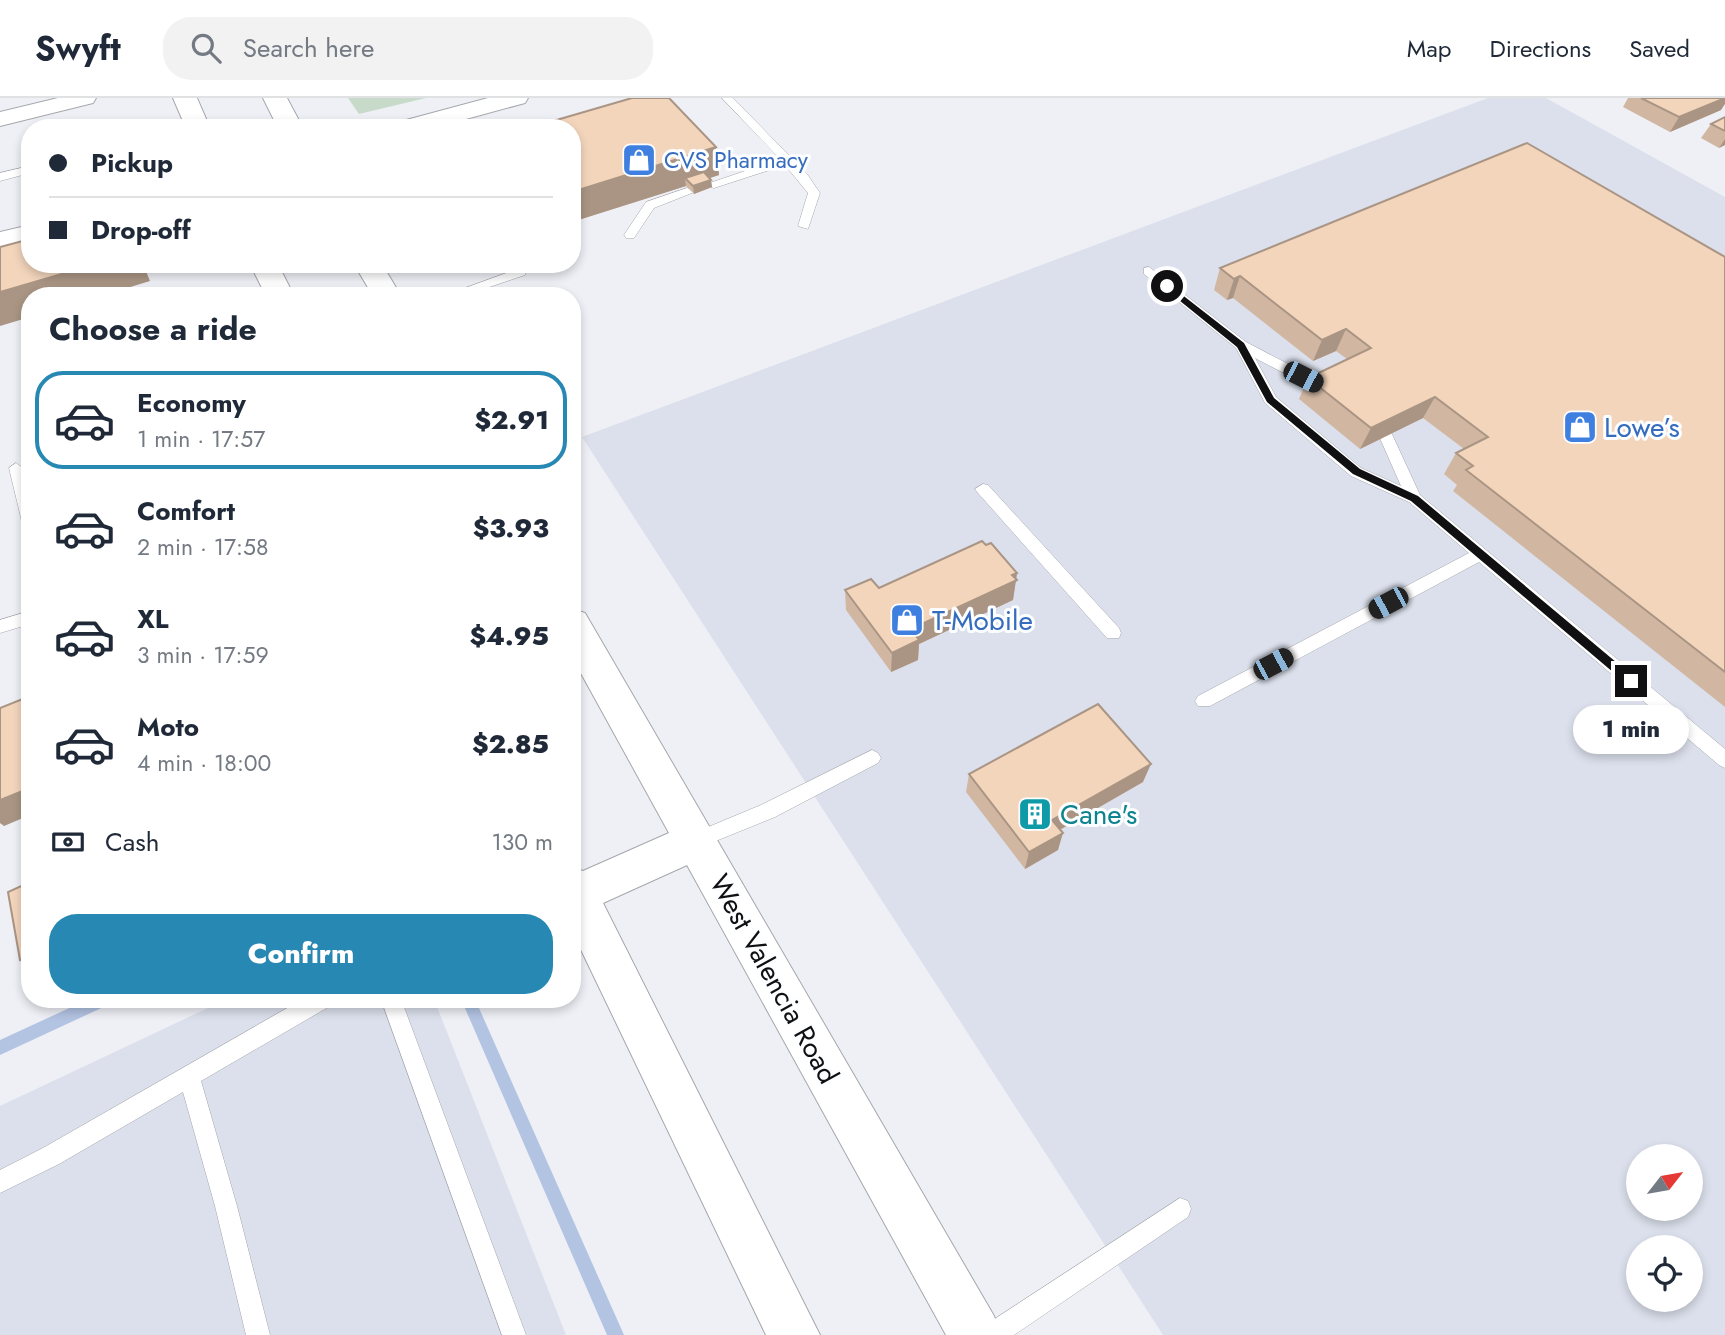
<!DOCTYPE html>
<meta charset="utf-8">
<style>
:root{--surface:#fff;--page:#f2f2f3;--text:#1f2937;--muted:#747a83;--line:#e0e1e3;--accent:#2788b3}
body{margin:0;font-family:Jost,sans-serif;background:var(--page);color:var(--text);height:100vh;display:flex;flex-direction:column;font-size:26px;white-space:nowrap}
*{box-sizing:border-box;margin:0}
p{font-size:23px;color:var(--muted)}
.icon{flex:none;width:38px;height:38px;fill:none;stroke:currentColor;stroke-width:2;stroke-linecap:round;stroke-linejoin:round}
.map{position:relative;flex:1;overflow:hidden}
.details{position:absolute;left:21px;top:189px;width:560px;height:721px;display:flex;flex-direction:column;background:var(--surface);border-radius:28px;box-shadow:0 4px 10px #0003}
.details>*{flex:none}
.banner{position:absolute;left:21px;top:21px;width:560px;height:154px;border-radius:28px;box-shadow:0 4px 10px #0003;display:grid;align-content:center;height:154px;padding:0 28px;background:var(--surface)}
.needle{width:46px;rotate:59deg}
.fabs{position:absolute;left:1626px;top:1046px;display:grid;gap:14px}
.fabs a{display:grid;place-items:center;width:77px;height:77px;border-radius:50%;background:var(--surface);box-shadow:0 4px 10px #0003;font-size:35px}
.end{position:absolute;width:32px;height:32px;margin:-16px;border:9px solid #101012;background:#fff;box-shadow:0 0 0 4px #fff}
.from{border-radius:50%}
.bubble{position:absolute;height:49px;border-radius:24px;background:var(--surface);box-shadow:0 4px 10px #0003;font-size:23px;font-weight:800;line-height:49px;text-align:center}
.car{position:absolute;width:21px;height:42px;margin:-21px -10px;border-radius:9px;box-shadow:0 0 5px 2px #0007;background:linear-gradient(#222 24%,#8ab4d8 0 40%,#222 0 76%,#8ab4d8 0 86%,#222 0)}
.banner b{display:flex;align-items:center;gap:24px;height:66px;font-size:26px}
.banner b+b{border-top:2px solid var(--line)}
.banner i{width:18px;height:18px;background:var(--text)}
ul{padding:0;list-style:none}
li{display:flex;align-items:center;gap:21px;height:98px;margin:0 14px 10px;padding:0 14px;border:4px solid transparent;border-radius:28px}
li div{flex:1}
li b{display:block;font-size:26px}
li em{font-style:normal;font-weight:800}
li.active{border-color:var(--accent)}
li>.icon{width:63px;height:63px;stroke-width:1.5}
h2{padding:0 28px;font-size:32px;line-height:84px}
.pay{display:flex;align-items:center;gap:18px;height:77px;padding:0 28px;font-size:26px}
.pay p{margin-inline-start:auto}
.primary-button{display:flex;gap:14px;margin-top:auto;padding:14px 28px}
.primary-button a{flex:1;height:80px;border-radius:28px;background:var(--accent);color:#fff;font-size:28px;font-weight:800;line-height:80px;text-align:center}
header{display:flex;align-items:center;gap:42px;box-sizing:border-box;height:98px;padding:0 35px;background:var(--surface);border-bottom:2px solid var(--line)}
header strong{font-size:33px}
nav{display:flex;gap:38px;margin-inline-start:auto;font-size:24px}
.search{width:490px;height:63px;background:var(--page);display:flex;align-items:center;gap:18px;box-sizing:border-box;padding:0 24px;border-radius:28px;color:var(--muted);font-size:26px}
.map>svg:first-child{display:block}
</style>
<header>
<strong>Swyft</strong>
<div class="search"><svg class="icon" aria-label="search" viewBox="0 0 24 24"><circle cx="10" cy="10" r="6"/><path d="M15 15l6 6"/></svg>Search here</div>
<nav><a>Map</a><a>Directions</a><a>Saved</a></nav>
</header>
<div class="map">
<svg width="1725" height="1237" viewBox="0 0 1725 1237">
<rect width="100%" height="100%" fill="#eef0f6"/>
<path fill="#dbe0ec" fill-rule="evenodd" d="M1488,0H1546L1725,99V1237H1163L582,339ZM1638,1059H1690V1111H1638ZM1638,1150H1690V1202H1638Z
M227,901H434L566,1237H0V1008Z"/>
<path fill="#c8dbca" d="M348,0H426L359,16Z"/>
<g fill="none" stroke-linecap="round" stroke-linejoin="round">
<path fill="#b3c4e3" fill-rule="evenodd" d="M89,901H112L110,906L0,957V942Z
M461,901H475L624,1237H607Z"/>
<g stroke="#a5a7ac" stroke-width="1">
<path id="lane" d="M722,0H733L807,76L820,95L808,131L798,128L808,95L785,67L714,90L704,87L780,61Z
M30,68V75L0,83V75Z
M687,90L697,93L654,110L634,140H626L624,137L646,104Z
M1149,169L1246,244L1328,287V293H1318L1255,260L1276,299L1361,370L1401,388L1379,338L1386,333L1391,334L1420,397L1725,651V670L1719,667L1479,464L1210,608H1198L1195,603L1198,598L1469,455L1409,404L1351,378L1265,305L1236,250L1144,176V170Z
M520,170L525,171V177L463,198H443Z
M16,365L23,370L30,394V430L22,424L9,370Z
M983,386L988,387L1119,530L1121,535L1119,540H1107L978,395L975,391Z
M30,513V526L0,535V522Z
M872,652L878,655L881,660L878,665L775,719L696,751L689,749L687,743L689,737L761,707Z
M303,901H333L330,908L201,983L237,1108L270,1237H246L215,1108L183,994L59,1066L0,1095V1072L43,1050Z
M381,901H401L526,1237H502Z
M1180,1100L1188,1103L1191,1111L1188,1119L1014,1237H981L984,1228Z"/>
</g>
<g stroke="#a5a7ac" stroke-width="2">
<path id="street" d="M58,0H96L93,5L0,28V14Z
M30,127V142L0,149V134Z"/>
</g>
<g stroke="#a5a7ac" stroke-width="2">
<path id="secondary" d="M488,0H528L525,5L433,30H392L395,25Z"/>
</g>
<g stroke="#a5a7ac" stroke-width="2">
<path id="primary" d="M173,0H197L210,30H186Z
M263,0H287L303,30H278Z
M250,166H278L294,198H266Z
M354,166H382L401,198H373Z
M572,511L585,515L994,1218L1001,1237H946L687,767L603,805L820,1237H766L572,833V769L583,773L669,735L572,559Z"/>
</g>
<use href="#lane" fill="#fff" fill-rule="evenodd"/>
<use href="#street" fill="#fff" fill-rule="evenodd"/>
<use href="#secondary" fill="#fff" fill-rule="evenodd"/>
<use href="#primary" fill="#fff" fill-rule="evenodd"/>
</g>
<path fill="#d1b7a2" d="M1628,0H1725L1721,12L1670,34L1623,9Z
M1725,19V47L1719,50L1701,40L1711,26Z
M716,49L719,77L710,80L712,89L694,96L686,88L572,124Z
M1725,159V609L1453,393L1457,387L1444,376L1456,355L1464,351L1423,320L1360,351L1299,301L1308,280L1347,261L1336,253L1313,263L1233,200L1227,202L1214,192L1220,170Z
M1017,475L1013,502L919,546L918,562L891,574L846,512L845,492L879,490Z
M969,676L1143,684L1060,732L1058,752L1025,771L966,694Z"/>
<path fill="#aa9584" d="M1725,0V6L1721,12L1670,34L1679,19Z
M1725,41V47L1719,50Z
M716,49L719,77L691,86L685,80L686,88L572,124V94Z
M711,82L712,89L694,96L693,88Z
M96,166H143L150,183L101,198H30V219L0,228V194Z
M1240,178L1233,200L1227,202L1234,181Z
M1346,231L1336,253L1313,263L1322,242Z
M1435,299L1423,320L1360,351L1371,330Z
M1017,475L1013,502L919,546L918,562L891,574L892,555L911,531Z
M1151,666L1143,684L1047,739L1052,722Z
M30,690V717L4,728L0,725V702Z
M1063,735L1058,752L1025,771L1029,754Z
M30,858V868L20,862Z"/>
<path fill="#f3d5bc" stroke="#aa9584" stroke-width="2" d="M632,0H669L716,49L572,94V30H529Z
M1641,0H1725L1679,19Z
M1725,19V33L1711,26Z
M1527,45L1725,159V574L1466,372L1473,368L1456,355L1488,339L1435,299L1371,330L1308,280L1371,250L1346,231L1322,242L1240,178L1234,181L1220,170Z
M704,74L711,82L693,88L685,80Z
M30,141V166H96L0,194V149Z
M982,443L986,447L991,445L1017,475L1012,477L1017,482L911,531L919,542L892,555L845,492L871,481L879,490Z
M30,598V690L0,702V610Z
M1098,606L1151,666L1052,722L1063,735L1029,754L969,676Z
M30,784V858L20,862L8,794Z"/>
<path fill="#101012" d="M1167,185L1244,245L1274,300L1360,371L1418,398L1635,580V586H1627L1411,403L1353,376L1267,304L1237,249L1164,190Z"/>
<defs>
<g id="shop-square" transform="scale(1.75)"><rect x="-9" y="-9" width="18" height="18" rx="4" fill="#3f7fe0" stroke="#fdfeff"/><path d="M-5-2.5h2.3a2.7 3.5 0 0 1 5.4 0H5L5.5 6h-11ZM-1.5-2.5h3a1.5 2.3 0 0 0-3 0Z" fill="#fff"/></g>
<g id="building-square" transform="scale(1.75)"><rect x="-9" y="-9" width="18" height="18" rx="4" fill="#0f9aa8" stroke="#fdfeff"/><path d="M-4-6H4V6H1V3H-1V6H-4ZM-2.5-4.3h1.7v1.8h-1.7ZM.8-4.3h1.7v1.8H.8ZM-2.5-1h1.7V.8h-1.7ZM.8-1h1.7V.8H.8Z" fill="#fff"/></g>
</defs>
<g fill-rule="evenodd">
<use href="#shop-square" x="639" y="62"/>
<use href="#shop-square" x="1580" y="329"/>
<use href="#shop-square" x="907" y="522"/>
<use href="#building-square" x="1035" y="716"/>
</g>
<g text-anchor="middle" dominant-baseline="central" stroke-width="6" stroke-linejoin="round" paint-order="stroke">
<g font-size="23" fill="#366cbe" stroke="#fdfeff" text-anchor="start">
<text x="664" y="62">CVS Pharmacy</text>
</g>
<g font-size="28" fill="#366cbe" stroke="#fdfeff" text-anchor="start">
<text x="1604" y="329">Lowe’s</text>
<text x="932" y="522">T-Mobile</text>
</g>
<g font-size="28" fill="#0d838f" stroke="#fdfeff" text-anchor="start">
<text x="1060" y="716">Cane's</text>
</g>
<g font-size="28" fill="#101012" stroke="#fdfeff">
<text transform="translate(774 881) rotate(61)">West Valencia Road</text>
</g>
</g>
</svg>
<div class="fabs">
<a><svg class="needle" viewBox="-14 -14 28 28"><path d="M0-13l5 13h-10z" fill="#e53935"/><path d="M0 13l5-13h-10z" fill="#747a83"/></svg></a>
<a><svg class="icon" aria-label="locate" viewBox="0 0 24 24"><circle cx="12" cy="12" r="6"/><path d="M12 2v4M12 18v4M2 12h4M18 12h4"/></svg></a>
</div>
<i class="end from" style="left:1167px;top:188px"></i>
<i class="end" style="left:1631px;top:583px"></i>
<div class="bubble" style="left:1573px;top:607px;width:116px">1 min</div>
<i class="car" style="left:1303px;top:279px;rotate:117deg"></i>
<i class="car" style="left:1388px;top:505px;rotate:242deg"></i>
<i class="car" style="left:1273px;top:566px;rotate:62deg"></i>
<div class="banner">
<b><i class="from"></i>Pickup</b>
<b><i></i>Drop-off</b>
</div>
<section class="details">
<h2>Choose a ride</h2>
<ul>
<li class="active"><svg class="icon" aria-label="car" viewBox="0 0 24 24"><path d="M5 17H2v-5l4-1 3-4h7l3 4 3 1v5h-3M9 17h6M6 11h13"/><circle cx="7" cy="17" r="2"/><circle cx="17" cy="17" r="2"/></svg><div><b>Economy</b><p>1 min · 17:57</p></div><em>$2.91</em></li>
<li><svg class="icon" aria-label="car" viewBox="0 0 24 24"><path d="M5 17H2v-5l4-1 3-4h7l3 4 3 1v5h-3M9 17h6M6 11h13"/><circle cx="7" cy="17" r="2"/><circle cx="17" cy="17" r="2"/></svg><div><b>Comfort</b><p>2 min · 17:58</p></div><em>$3.93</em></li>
<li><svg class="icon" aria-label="car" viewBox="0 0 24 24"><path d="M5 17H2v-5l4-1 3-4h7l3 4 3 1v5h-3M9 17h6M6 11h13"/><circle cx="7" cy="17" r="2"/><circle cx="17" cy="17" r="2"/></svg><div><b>XL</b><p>3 min · 17:59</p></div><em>$4.95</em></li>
<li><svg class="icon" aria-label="car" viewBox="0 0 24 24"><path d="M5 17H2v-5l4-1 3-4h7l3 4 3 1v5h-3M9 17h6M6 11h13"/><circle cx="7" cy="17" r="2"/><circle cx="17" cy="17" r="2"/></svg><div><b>Moto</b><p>4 min · 18:00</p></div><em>$2.85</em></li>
</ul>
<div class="pay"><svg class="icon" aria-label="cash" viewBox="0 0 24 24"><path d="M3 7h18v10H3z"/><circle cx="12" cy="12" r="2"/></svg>Cash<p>130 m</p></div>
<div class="primary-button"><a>Confirm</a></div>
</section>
</div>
